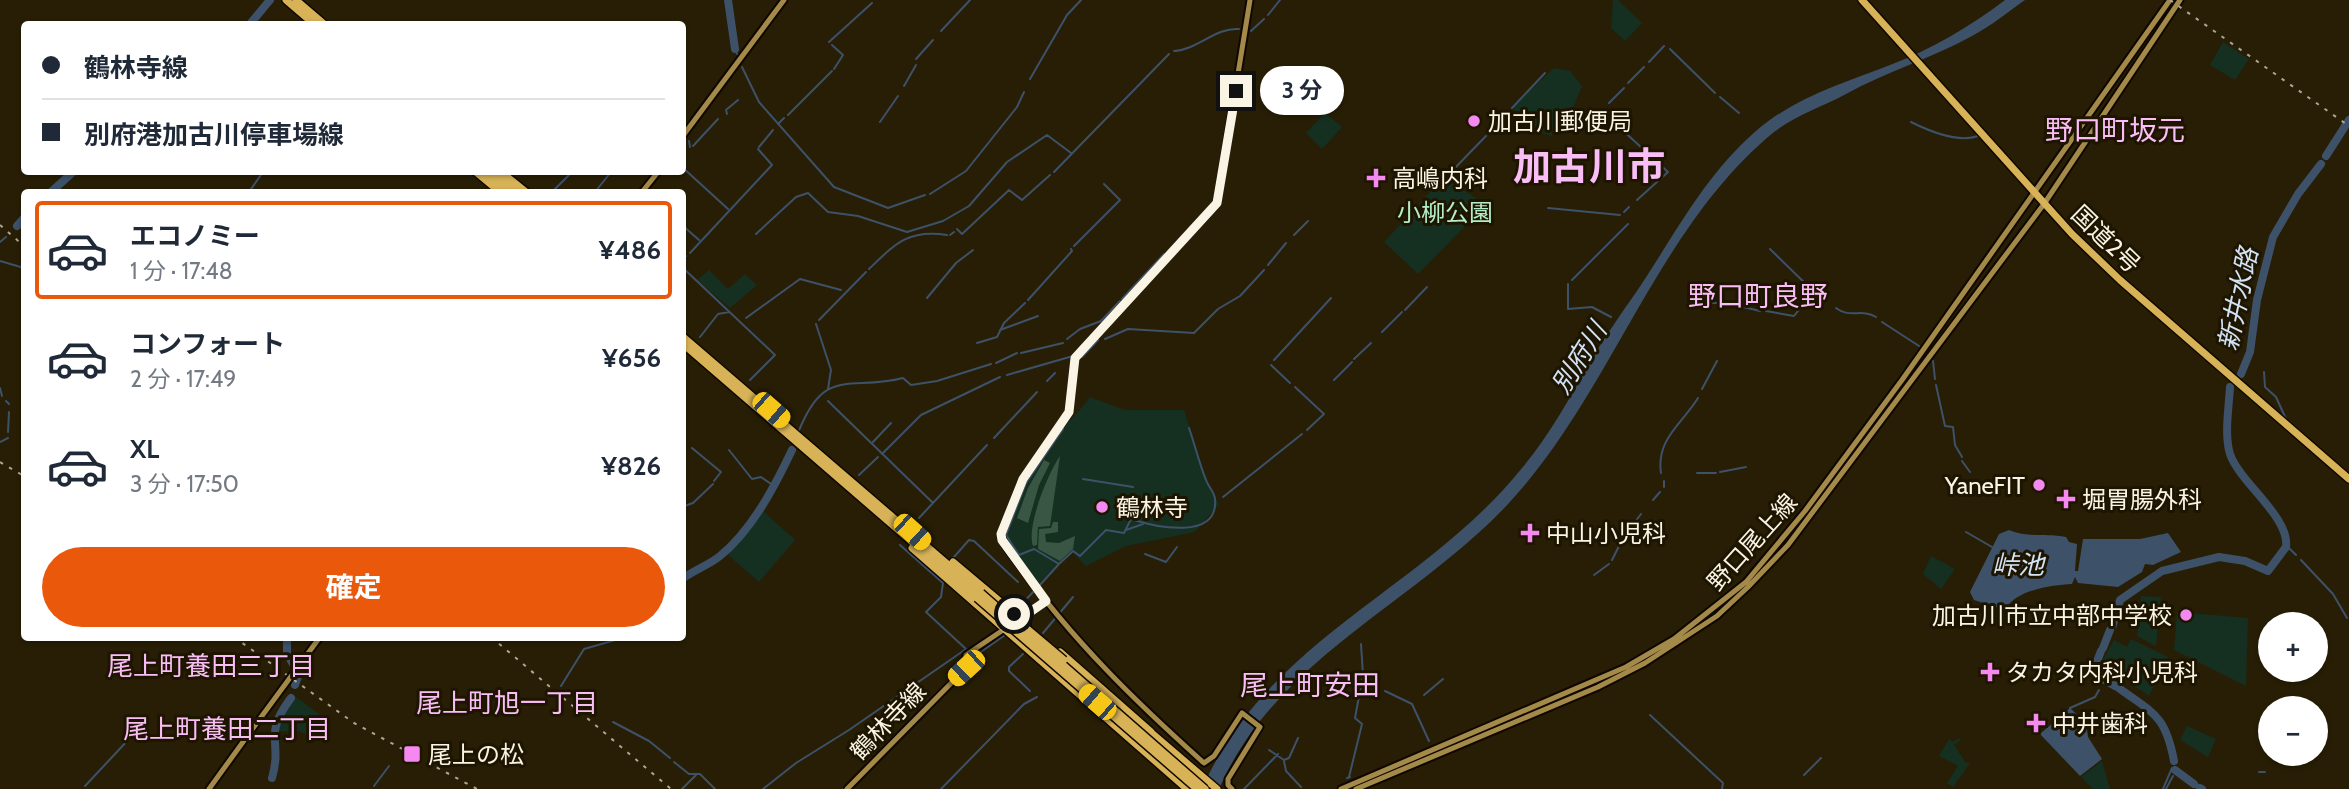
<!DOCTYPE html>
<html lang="ja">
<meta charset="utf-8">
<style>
:root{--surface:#fff;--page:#f2f2f3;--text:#1f2937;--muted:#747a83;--line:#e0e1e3;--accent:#ea580c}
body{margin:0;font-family:Cabin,"Noto Sans JP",sans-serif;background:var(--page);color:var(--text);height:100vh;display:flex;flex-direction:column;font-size:26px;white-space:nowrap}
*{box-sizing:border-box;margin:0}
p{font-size:23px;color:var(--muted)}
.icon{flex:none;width:38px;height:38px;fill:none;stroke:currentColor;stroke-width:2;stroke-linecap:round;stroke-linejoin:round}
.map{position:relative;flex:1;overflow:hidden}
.sheet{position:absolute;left:21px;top:189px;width:665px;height:452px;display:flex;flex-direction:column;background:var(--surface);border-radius:7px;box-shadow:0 2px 5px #0004}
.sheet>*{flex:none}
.hud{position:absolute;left:21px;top:21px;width:665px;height:154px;border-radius:7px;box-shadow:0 2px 5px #0004;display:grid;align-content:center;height:154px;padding:0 21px;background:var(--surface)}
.tools{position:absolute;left:2258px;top:612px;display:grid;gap:14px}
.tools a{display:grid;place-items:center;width:70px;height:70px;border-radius:50%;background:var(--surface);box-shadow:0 2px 5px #0004;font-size:35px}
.end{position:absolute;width:32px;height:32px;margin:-16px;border:9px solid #faf4e5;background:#111;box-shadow:0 0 0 4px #111}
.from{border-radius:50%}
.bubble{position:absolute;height:49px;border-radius:24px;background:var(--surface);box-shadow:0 2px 5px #0004;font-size:23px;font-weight:700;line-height:49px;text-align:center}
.car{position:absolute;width:21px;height:42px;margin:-21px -10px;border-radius:9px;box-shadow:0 0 5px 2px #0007;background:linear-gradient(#f5c518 24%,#345 0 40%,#f5c518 0 76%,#345 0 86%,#f5c518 0)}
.hud b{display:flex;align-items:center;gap:24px;height:66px;font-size:26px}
.hud b+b{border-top:2px solid var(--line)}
.hud i{width:18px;height:18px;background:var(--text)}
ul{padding:12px 0 0;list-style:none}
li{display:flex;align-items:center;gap:21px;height:98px;margin:0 14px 10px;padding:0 7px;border:4px solid transparent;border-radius:7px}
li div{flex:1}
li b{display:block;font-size:26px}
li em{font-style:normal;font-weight:700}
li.current{border-color:var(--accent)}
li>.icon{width:63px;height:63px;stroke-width:1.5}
.cta{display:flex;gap:14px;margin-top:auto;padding:14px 21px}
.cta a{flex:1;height:80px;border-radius:42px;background:var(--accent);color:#fff;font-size:28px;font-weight:700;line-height:80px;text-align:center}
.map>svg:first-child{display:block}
</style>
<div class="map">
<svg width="2349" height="789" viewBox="0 0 2349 789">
<rect width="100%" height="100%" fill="#271e05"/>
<path fill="#153020" d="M1613,0H1618L1642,23L1625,41L1611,28Z
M2223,42L2249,59L2235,80L2210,65Z
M1554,68L1570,71L1582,86L1566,125L1552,130V136L1536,131L1512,107Z
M1325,113L1342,127L1322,149L1306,133Z
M1444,177L1486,205L1418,274L1384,242Z
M709,270L728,289L745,274L757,285L730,308L697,280Z
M1090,397L1125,410H1184L1207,481L1219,504L1195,532L1126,546L1086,566L1072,552L1036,586L1005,537L1006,532C1019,495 1035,459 1061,430C1071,419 1081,410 1090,397Z
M762,510L795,540L759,582L727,554Z
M1931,556L1955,569L1941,589L1923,574Z
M2141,596L2161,597L2156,646L2137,636Z
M2177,612L2248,618L2246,686L2174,650Z
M2131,639L2168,657L2149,696L2101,663L2114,640L2127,647Z
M296,697L320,715L305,734L299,731H277L281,717Z
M2187,726L2216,739L2208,757L2180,740Z
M1959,738L1961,740L1954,745L1966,763H1970L1953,787L1947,783L1958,766L1939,756L1949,739L1953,742Z
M2102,761L2110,789H2093L2081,777Z"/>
<path fill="#385643" d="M1060,456L1050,526L1038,527L1037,545L1033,546C1026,527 1048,473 1060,456Z
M1044,460L1050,463L1039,485L1028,523L1017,518L1028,488Z
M1053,522H1058V532L1045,534L1046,542L1059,543L1075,536L1073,549L1060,561L1038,549L1039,529L1051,528Z"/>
<path fill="#3d5169" d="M2005,0H2025C2008,12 1991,26 1972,36C1932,58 1886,72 1846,94C1822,107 1796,115 1774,132C1656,229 1612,392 1509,503C1416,603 1276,658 1219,789H1202C1267,639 1424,590 1522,468C1548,437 1568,401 1588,366C1603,339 1621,314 1639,288C1675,234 1705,175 1756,131C1795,97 1844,83 1890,65C1930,50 1971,26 2005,0Z
M2009,530C2028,538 2045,533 2066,537L2069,542L2077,544L2075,571H2078L2083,539H2140L2168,533L2181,552L2153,565L2145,564L2142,572L2118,587L2078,583L2075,577L2072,584C2052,585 2015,590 2005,610L1974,600L1970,592L1999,534Z
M2070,708L2086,723L2088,737L2102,759L2080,776L2040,734Z"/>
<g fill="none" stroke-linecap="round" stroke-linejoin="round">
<path stroke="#3d5169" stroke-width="2" d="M1268,15L1280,0
M941,31L970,0
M1251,31L1264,19
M829,42L872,3
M832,45L843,55L834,69
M735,49L737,54
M1670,49L1715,93
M1174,51C1197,50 1216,27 1239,29
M916,59L933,40
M1649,62L1664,46
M742,67L759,102L834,187L888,208L925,195
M1030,79L1067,15L1081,0
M1628,83L1644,67
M904,86L916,65
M1720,97L1739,113
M1609,103L1624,88
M1512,108L1545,73
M727,114L726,110L738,100
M1605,114L1668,172L1637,200
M788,115L832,71
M880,122L898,96
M1911,122C1929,131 1958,143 1978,136
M778,124L784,118
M689,141L690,147
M693,146L718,119
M759,147L773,130
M682,167L728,209
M1054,172L1169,54
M1450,173L1486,136
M249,192L263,172
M552,192L572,172
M595,192L611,172
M930,194L966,171L1017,107L1024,92
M1548,208L1620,215
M1624,212L1629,207
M682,225L699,240
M957,229L962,234L1009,190L1022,200L1050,175
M756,234L796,197L808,193L828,212L858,216L907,232L943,221L969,206L1007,162L1047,135L1071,153
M950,235L954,232
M1294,235L1308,221
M0,242L6,237
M1074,246L1120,200L1104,184
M1770,249L1813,291
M690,253L772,165L758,149
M682,259L686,256
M0,261L24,268
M1268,265L1286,243
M682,267L775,355L750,380
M869,269C895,244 908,229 947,235
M1572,280L1628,224
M1568,284V309L1592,307L1611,317
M1810,297L1815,292
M927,298L956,263L973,250
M1122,299L1164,254
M1028,300L1072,251L1071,249
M1711,303H1727L1760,311
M1836,308C1850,319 1862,308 1876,317
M1405,310L1427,287
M1766,311L1794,316L1805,302
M746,318L800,279L841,290
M819,320L866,272
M1882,322L1919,346
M816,324L831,370L828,389
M1000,330L1038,316
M1382,332L1402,312
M700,337L718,314L729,312
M1067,339L1080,329L1101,321L1120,301
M1105,339L1128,329L1194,333L1218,309L1240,296L1264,270
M977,343L997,337L1004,323L1025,303
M1021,353L1063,343
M1078,357H1082L1098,340
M1354,359L1371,343
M1274,360L1331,298
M1933,361L1935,379
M996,363L1017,353
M1271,365L1290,383
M2264,372L2265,387L2276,397L2286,419
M1007,375L1073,356
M1334,380L1352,362
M1047,381L1055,373
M1936,385L1945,426L1953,427L1955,445L1962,457
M1295,387L1324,414L1307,430
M0,388L2,396
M1702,389L1717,361
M6,401L9,404
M828,401L933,503
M8,432L9,412
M798,433C825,364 850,392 903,378L911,385L937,381L991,364
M994,438L1037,392
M0,442L8,438
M872,443L891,423
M692,448L721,472L714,481
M729,450L752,479L761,477L774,486
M882,454L921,415L1000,377
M1962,461L1970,472
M1720,472L1746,467
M1661,473C1656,439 1682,424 1698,398
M1697,473H1716
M859,475L878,457
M1083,479L1133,487
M1664,481V487
M24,487V485
M1223,497L1302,434
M1653,500L1660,492
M682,507L693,503L713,484
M919,518L987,445
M1126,530L1143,524
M1966,532L1992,547
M1623,538L1641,514
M2286,545L2296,555
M1145,554L1166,562L1177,547
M954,557L969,540L974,541L1018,582
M682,558L684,560
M1612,560L1620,544
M2301,560L2333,594L2347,618
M1059,564L1073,551L1080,556L1106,530L1124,533L1131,519C1155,527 1219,541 1215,499C1215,493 1208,486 1206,480C1199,463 1195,445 1189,428
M1594,575L1609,564
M1039,586L1059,564L1034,549L1019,555L1006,535L1026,483L1063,429
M1016,610L1035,590
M1043,633L1073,597
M1023,654L1009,667V671L1030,691
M968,661L1005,635
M561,686L584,649L619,639
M1385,691L1412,704L1429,741
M1424,695L1443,679
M2070,708L2095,697L2099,690
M1650,715L1723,783L1722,789
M613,722L649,741L670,758
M1269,750L1284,760L1289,758L1298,738
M1284,761L1286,771L1301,787
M674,762L689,774H700L715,789
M2259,772H2265
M1804,775L1821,758
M1349,777L1362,724L1355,718L1363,675L1361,644
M1347,778L1350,777
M85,786L129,739
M374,786L389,766
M682,789L696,775
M763,789L796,763L849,730L966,649L926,612L941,597L943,583L900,545
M843,789L963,666
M941,789L1024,704L1037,697
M1244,789L1278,754
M2163,789L2172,768L2175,770
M2166,789L2173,776"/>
<path stroke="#3d5169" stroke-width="8" d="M728,0L735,49
M250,24L270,0
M2326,156L2349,120
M51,192L73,172
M17,226L24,218
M2241,374L2250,352L2257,300L2273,237L2298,194L2321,164
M682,579C694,570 709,565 720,556C752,530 775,486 792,450
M2113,625L2120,600L2162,571L2219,557L2245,561L2268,571L2286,547C2290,517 2240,483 2230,454C2224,435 2229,406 2230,387
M287,637V654L299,674L295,685
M2103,648L2110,630
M2093,672L2101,651
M2096,675L2115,686
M2116,686C2152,713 2165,713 2174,761
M2175,770L2194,784
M272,778C283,740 262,736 291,698
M2200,788L2202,789"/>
<g stroke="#100800" stroke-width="9">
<path id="major" d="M682,137L784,0
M642,192L658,172
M1020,620L1046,601
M209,789L256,724
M847,789L966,668V655L1006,628
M1232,789L1228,785V779L1260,727L1242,713L1214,756L1204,763C1137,703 1071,639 1020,566C1013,556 1003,546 1001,534L1023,479L1069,412L1075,358L1217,203L1250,0
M1341,789L1626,667L1674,639L1746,582L1805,511L1902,380L2170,0
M1356,789L1598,687L1645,663L1717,616L1748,587L1788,545L2044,204L2180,0"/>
</g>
<g stroke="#100800" stroke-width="10">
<path id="highway" d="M286,0L314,24
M296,0L324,24
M1862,0L2072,234L2120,280L2349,479
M476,172L500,192
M485,172L510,192
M493,172L518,192
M501,172L526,192
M682,336L981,593
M682,343L977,598
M912,548L1187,789
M953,562L1027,624
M1060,652L1151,732
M1148,730L1217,789"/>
</g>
<use href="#major" stroke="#a48a49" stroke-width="5"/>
<use href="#highway" stroke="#d7b257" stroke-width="7"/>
<path stroke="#ada694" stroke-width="2" stroke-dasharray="3.5 7" stroke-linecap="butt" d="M2170,0L2349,126
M0,225L24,246
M0,462L24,476
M234,637L354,723L477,789
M491,637L671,789"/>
<g stroke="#100800" stroke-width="9" stroke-linecap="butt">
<path id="major-bridge" d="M256,724L320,637"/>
</g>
<g stroke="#100800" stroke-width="10" stroke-linecap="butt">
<path id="highway-bridge" d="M981,593L1205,789
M977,598L1197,789
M1019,622L1064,660"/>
</g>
<use href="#major-bridge" stroke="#a48a49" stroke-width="5"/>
<use href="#highway-bridge" stroke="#d7b257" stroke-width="7"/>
</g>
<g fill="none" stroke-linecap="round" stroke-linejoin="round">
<path stroke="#faf4e5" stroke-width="9" d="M1014,614L1020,619L1046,601L1002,540L1001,534L1023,479L1069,412L1075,358L1217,203L1236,91"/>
</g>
<g fill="#f489f0" stroke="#1e1500" stroke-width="2.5">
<circle cx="1474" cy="121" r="7"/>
<path d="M1372.5 167.5h7v7h7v7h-7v7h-7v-7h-7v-7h7z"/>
<circle cx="2039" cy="485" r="7"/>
<path d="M2062.5 488.5h7v7h7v7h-7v7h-7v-7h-7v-7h7z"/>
<circle cx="1102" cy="507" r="7"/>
<path d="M1526.5 522.5h7v7h7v7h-7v7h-7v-7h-7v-7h7z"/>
<circle cx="2186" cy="615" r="7"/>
<path d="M1986.5 661.5h7v7h7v7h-7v7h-7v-7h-7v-7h7z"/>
<path d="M2032.5 712.5h7v7h7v7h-7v7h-7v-7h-7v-7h7z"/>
<rect x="403" y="745" width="18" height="18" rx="3.5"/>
</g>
<g text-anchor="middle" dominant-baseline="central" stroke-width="6" stroke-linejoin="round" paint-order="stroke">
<g font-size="24" fill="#faf4e5" stroke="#1e1500" text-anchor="start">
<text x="1488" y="121">加古川郵便局</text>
<text x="1392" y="178">高嶋内科</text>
<text x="2025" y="485" text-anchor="end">YaneFIT</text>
<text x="2082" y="499">堀胃腸外科</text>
<text x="1116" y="507">鶴林寺</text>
<text x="1546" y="533">中山小児科</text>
<text x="2172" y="615" text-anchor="end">加古川市立中部中学校</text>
<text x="2006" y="672">タカタ内科小児科</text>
<text x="2052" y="723">中井歯科</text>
<text x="428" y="754">尾上の松</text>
</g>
<g font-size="24" fill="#b4edc8" stroke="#1e1500">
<text x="1445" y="212">小柳公園</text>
</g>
<g font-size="24" fill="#faf4e5" stroke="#1e1500">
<text transform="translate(2106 239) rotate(44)">国道2号</text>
<text transform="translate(1752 542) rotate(-48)">野口尾上線</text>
<text transform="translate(888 721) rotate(-46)">鶴林寺線</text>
</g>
<g font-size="26" font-style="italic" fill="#d3e3f6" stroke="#1e1500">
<text transform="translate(2238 299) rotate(-78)">新井水路</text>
<text transform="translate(1579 358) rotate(-58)">別府川</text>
<text x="2018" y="565">峠池</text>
</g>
<g font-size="26" fill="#fabef6" stroke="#1e1500">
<text x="211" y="666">尾上町養田三丁目</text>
<text x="507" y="703">尾上町旭一丁目</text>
<text x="227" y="729">尾上町養田二丁目</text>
</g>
<g font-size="28" fill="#fabef6" stroke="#1e1500">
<text x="2115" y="130">野口町坂元</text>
<text x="1758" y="296">野口町良野</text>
<text x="1310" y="685">尾上町安田</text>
</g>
<g font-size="38" font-weight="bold" fill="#fabef6" stroke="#1e1500">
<text x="1589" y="166">加古川市</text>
</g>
</g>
</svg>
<div class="tools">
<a>+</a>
<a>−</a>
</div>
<i class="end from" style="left:1014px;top:614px"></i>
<i class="end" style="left:1236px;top:91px"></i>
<div class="bubble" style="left:1260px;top:66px;width:84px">3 分</div>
<i class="car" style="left:771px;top:410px;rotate:131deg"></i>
<i class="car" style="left:912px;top:532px;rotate:132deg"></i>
<i class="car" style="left:966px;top:668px;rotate:227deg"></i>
<i class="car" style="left:1097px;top:702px;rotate:311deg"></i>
<div class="hud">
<b><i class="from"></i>鶴林寺線</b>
<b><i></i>別府港加古川停車場線</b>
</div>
<section class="sheet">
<ul>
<li class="current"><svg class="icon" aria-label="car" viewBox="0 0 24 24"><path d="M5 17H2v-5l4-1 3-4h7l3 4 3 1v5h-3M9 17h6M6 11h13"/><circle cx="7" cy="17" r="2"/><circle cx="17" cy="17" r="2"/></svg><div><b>エコノミー</b><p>1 分 · 17:48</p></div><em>¥486</em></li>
<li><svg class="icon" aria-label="car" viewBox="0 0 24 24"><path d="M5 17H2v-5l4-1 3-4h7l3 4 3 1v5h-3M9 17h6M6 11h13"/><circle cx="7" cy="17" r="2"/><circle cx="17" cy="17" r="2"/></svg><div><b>コンフォート</b><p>2 分 · 17:49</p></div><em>¥656</em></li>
<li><svg class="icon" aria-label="car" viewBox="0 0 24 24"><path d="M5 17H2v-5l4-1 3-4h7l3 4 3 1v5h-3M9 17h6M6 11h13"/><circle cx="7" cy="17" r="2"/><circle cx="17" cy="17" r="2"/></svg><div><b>XL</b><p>3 分 · 17:50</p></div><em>¥826</em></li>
</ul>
<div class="cta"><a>確定</a></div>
</section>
</div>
